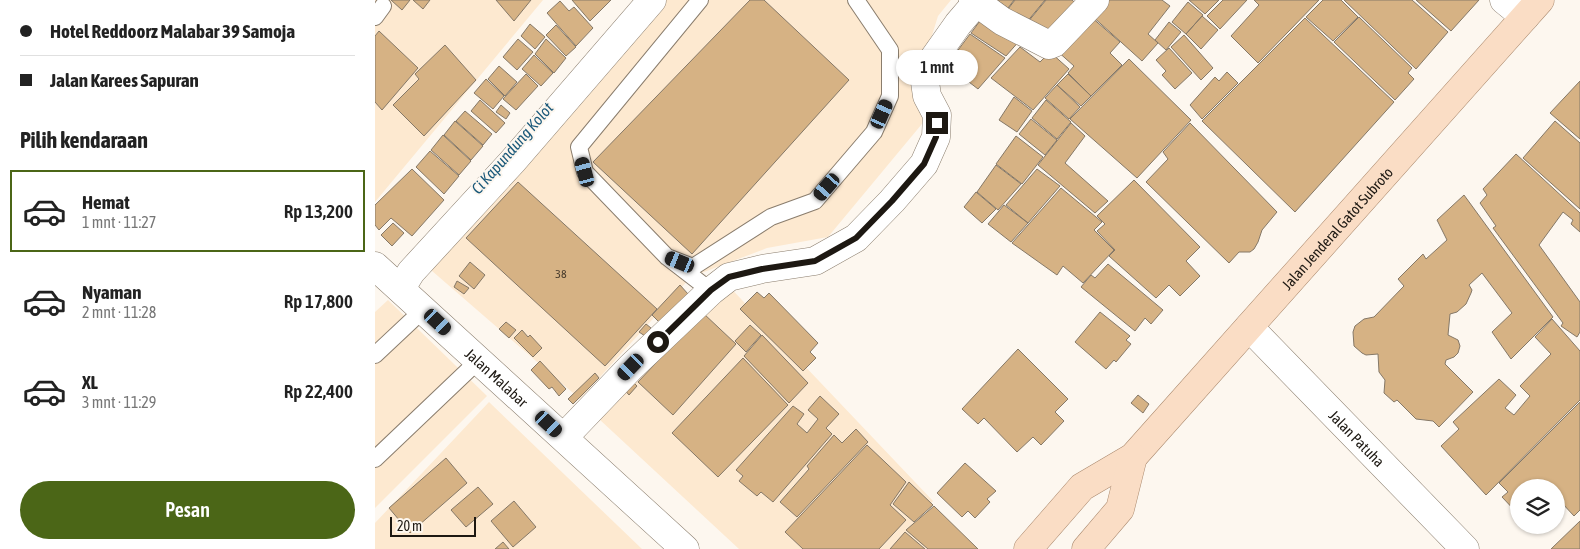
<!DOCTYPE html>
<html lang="id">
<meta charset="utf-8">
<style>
:root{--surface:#fff;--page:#f2f2f2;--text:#222;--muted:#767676;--line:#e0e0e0;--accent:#4b6617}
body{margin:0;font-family:"Asap Condensed",sans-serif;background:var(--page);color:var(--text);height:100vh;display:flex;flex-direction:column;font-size:19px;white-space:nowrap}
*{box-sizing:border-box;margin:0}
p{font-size:16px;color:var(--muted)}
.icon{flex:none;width:28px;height:28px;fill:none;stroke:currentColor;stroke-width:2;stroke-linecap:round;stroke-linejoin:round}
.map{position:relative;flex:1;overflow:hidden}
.side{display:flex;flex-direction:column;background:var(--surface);width:375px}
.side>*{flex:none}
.top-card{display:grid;align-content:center;height:110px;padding:0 20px;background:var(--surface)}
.buttons{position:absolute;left:1135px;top:479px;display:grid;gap:10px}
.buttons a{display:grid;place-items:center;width:55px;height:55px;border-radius:50%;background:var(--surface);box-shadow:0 1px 4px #0004;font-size:25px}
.scale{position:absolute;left:15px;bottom:12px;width:86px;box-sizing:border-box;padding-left:5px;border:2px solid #1d1812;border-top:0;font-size:14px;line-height:18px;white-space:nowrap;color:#1d1812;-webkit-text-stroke:4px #fdf7ef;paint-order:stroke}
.end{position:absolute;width:22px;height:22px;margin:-11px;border:6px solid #1d1812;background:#fff;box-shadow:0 0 0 2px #fff}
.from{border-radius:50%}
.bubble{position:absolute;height:35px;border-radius:18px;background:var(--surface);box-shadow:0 1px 4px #0004;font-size:16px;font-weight:600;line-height:35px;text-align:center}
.car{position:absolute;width:15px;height:30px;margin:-15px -8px;border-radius:6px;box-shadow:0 0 4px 1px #0007;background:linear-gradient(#222 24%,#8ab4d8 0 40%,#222 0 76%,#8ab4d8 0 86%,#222 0)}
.top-card b{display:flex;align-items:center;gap:18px;height:48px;font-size:19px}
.top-card b+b{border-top:1px solid var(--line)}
.top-card i{width:12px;height:12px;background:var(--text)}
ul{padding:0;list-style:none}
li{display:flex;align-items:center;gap:15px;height:82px;margin:0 10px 8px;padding:0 10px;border:2px solid transparent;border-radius:0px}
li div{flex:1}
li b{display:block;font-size:19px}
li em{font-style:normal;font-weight:600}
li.on{border-color:var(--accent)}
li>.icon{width:45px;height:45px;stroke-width:1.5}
h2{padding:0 20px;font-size:22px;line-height:60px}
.primary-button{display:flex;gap:10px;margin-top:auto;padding:10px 20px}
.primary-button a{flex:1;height:58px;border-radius:30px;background:var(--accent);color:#fff;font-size:20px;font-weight:600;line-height:58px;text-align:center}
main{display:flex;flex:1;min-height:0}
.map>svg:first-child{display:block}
</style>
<main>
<section class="side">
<div class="top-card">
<b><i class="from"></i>Hotel Reddoorz Malabar 39 Samoja</b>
<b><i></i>Jalan Karees Sapuran</b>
</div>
<h2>Pilih kendaraan</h2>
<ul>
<li class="on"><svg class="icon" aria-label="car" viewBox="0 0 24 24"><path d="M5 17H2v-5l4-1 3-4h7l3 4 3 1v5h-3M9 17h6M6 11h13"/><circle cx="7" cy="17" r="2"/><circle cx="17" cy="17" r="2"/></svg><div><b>Hemat</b><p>1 mnt · 11:27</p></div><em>Rp 13,200</em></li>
<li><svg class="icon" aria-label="car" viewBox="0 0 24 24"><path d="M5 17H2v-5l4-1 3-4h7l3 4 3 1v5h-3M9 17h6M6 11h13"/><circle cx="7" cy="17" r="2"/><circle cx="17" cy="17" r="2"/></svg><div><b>Nyaman</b><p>2 mnt · 11:28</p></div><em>Rp 17,800</em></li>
<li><svg class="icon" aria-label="car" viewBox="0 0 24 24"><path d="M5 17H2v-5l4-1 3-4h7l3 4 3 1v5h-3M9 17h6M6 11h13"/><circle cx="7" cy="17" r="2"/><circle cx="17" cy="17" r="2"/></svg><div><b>XL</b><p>3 mnt · 11:29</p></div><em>Rp 22,400</em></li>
</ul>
<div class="primary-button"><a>Pesan</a></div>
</section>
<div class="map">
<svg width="1205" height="549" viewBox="0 0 1205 549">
<rect width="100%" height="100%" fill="#fdf7ef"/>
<path fill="#fde9d0" d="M0,0H168L0,202Z
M282,0H576L563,16L549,61L566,101L453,237L392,248L316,277L205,399L49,264Z
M348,280L558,501L538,525L564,549H364L210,406Z
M13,300L112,396L0,508V312Z
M114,402L267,549H0V523Z"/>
<path fill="#d6b284" stroke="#857867" d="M16,0H35L27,10Z
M38,0H55L48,9Z
M121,0H156L139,21Z
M197,0H236L215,21Z
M375,0H389L474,80L317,254L218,162Z
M622,0H639L633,8Z
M640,0H670L651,23L633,9Z
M671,0H697L705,7L672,39L652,23Z
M729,0H787L795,6L773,34L783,43L767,61L716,15Z
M814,0H844L830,14Z
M848,0H872L845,29L832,16Z
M879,0H944L883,63L856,36L884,5Z
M948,0H966L983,17L958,41L931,17Z
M969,0H1037L1073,32L1041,69Z
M1041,0H1104L1076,31Z
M185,1L194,11L199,7L218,28L201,46L172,13Z
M813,2L828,15L811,34L797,22Z
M610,14L646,39L631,56L596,33Z
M715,16L745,42L735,53L747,65L716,96L693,73L699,66L681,50Z
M827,16L843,30L826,49L811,34Z
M984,17L1037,68L1033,73L1039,79L1020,100L959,42Z
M930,18L1019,102L920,212L827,121Z
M794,22L806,32L791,50L780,40Z
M155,24L170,37L160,49L146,36Z
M181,25L201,47L191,56L171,35Z
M4,31L43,68L7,110L0,102V36Z
M595,34L630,58L603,89L572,65Z
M809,35L838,68L826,80L796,47Z
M143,39L158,52L142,70L128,57Z
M171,39L191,58L179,73L160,54Z
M70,45L101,80L49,136L18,105L44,79L40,74Z
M645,47L665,62L675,52L694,69L658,110L616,78Z
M794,48L817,73L800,89L787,75L791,71L781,60Z
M159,55L178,73L166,86L147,69Z
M754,59L816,120L762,178L695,119Z
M124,66L142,82L130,96L113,79Z
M852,72L863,83L827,119L815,105L840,77L844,81Z
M151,74L163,86L141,110L128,99Z
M693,74L716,96L706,106L682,85Z
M111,79L129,96L118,109L99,93Z
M1205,81V139L1175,113Z
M682,85L705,107L694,119L670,98Z
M639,97L657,111L642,132L624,120Z
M105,100L130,123L121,133L96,111Z
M671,100L696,122L682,139L657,118Z
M126,105L135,113L131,119L121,112Z
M90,111L117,134L108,145L81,121Z
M656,119L682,140L670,155L644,134Z
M80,121L108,146L96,160L69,135Z
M1180,121L1205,143V209L1148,158Z
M696,123L710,136L690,163L733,201L720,213L663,165Z
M815,123L902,212L887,230L883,242L879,249L875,252H864L854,263L771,182L793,159L788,152Z
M68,135L96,161L84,175L56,150Z
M641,136L668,157L647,184L621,164Z
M55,151L84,176L69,194L41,167Z
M1141,154L1205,213V232L1196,224L1198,220L1188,212L1164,245L1205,302V332L1202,337L1186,326L1188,323L1118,228L1121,226L1105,203L1112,195L1108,189Z
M621,165L646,184L623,210L602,192Z
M37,169L69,200L37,236L16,218L4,230L0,225V205Z
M662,169L685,186L653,223L631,205Z
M759,180L825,247L811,261L825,276L805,296L794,285L781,298L734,256L740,250L722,231L730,224L722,216Z
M143,182L282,309L230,366L91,238Z
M686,188L727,222L719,230L739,250L708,283L688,266L682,275L637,243Z
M601,192L621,209L607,223L589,207Z
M1089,195L1178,317L1136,359L1117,332L1137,313L1107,273L1094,285L1097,290L1096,293L1091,304L1082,312L1075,314L1073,335L1083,340L1085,346L1083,353L1079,357L1071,360L1070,364L1098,392L1064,427L1058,421L1041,419L1022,400L1019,402L1009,393L1010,380L1004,372L1003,354L991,355L987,353L979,346L978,332L980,326L989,319L999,317L1029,286L1023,279L1048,254L1051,259L1072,240L1062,220Z
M629,205L653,223L636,242L613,224Z
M18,223L29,233L17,246L6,235Z
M95,262L110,275L99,289L84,276Z
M733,264L788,310L776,324L770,318L760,331L706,287L716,275L720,278Z
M82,281L94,288L89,294L79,287Z
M305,285L313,294L285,323L277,315Z
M382,292L389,298L394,293L443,343L435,352L441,358L428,371L365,309Z
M725,312L755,336L751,340L756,344L741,362L739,360L731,369L700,342Z
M328,313L361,344L298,415L263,382Z
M1177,319L1205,351V400L1111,495L1066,446L1084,429L1078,422L1124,379L1141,395L1130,408L1139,415L1155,396L1145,386L1176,354L1160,337Z
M131,322L141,330L134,338L124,329Z
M271,324L276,328L270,336L264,332Z
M375,325L386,335L371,352L360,341Z
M147,330L153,337L155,335L167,348L158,357L139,338Z
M387,335L433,383L414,403L369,356Z
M643,349L693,399L680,412L689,421L666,445L658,437L642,452L609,418L603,424L587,409Z
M368,358L413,405L343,477L297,433Z
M165,361L191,389L184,396L177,387L174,389L156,370Z
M220,373L224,378L198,404L193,399Z
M256,380L262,386L254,395L248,388Z
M763,395L774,404L768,413L756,403Z
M445,396L464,414L451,428L457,434L398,502L386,492L382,496L364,481L368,476L361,470L418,406L429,414L422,424L432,433L443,419L433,410Z
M1205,402V510L1199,516L1187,503L1181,509V488H1144V515L1127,497L1133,492L1124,483Z
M481,429L493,442L422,517L405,502L434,469L432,466L459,435L467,443Z
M492,445L531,482L515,505L531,520L504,549H428L410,532Z
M71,458L92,483L35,533L14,508Z
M590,463L621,491L612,499L615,502L600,518L593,511L587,517L562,493Z
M534,482L558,505L539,522L518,504Z
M103,487L118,504L91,527L76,510Z
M139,501L161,527L138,547L116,521Z
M559,506L603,549H553L531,530Z
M1205,521V549H1176Z
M530,532L550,549H515Z
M128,542L134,549H120Z"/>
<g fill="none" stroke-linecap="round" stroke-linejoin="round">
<g stroke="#8a7d6d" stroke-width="18">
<path id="service" d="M325,0L204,147L210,172L292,257L336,291
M0,17L8,6
M292,257L318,267L396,217L440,201L499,132L515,96V50L481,0
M0,355L49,309
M0,459L104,360"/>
</g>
<g stroke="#8a7d6d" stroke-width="29">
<g id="minor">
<path d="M598,0L627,21L674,45L679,43L720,0"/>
<path d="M1129,0L1150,17"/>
<path d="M26,288L36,272L137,162L277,0"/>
<path id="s1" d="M874,327L1090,549"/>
<path d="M189,437L256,367L336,291L354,277L387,269L440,261L481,238L517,201L549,164L561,137L562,115L552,96L550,82L554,65L583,24L601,3"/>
</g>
</g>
<g stroke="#8a7d6d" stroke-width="29">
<g id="tertiary">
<path id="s2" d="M0,266L310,549"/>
</g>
</g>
<g stroke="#aa896e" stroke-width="29">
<g id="primary">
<path id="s3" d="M653,549L707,487L758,457L1165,0"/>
<path d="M711,549L745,509L758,457"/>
</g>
</g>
<use href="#service" stroke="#fff" stroke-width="16"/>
<use href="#minor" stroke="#fff" stroke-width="28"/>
<use href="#tertiary" stroke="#fff" stroke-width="28"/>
<use href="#primary" stroke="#faddc5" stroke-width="28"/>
</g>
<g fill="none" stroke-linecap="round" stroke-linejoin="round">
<path stroke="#1d1812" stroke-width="6" d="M283,342L336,290L354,277L387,269L440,261L481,238L517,201L549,164L561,137L562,123"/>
</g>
<g text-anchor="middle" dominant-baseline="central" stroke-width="4" stroke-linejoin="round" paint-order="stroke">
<g font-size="12" fill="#4b3e2e">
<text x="186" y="274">38</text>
</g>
<g font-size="15" fill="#1d1812" stroke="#fdf7ef">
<text stroke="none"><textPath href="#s3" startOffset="448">Jalan Jenderal Gatot Subroto</textPath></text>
<text stroke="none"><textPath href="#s2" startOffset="165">Jalan Malabar</textPath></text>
<text stroke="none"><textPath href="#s1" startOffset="155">Jalan Patuha</textPath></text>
</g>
<g font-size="16" font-style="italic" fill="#1b597a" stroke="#fdf7ef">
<text transform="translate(137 148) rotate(-49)">Ci Kapundung Kolot</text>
</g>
</g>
</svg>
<div class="buttons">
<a><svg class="icon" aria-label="layers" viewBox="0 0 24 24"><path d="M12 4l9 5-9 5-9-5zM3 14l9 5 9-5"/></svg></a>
</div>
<div class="scale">20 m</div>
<i class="end from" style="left:283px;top:342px"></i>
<i class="end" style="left:562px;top:123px"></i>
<div class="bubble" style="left:521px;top:50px;width:82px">1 mnt</div>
<i class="car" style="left:507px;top:114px;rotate:24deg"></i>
<i class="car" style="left:210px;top:172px;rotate:345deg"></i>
<i class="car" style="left:452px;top:187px;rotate:221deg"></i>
<i class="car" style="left:305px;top:262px;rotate:292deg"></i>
<i class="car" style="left:63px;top:322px;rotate:133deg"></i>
<i class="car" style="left:256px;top:367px;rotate:224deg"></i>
<i class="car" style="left:174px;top:424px;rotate:133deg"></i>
</div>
</main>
